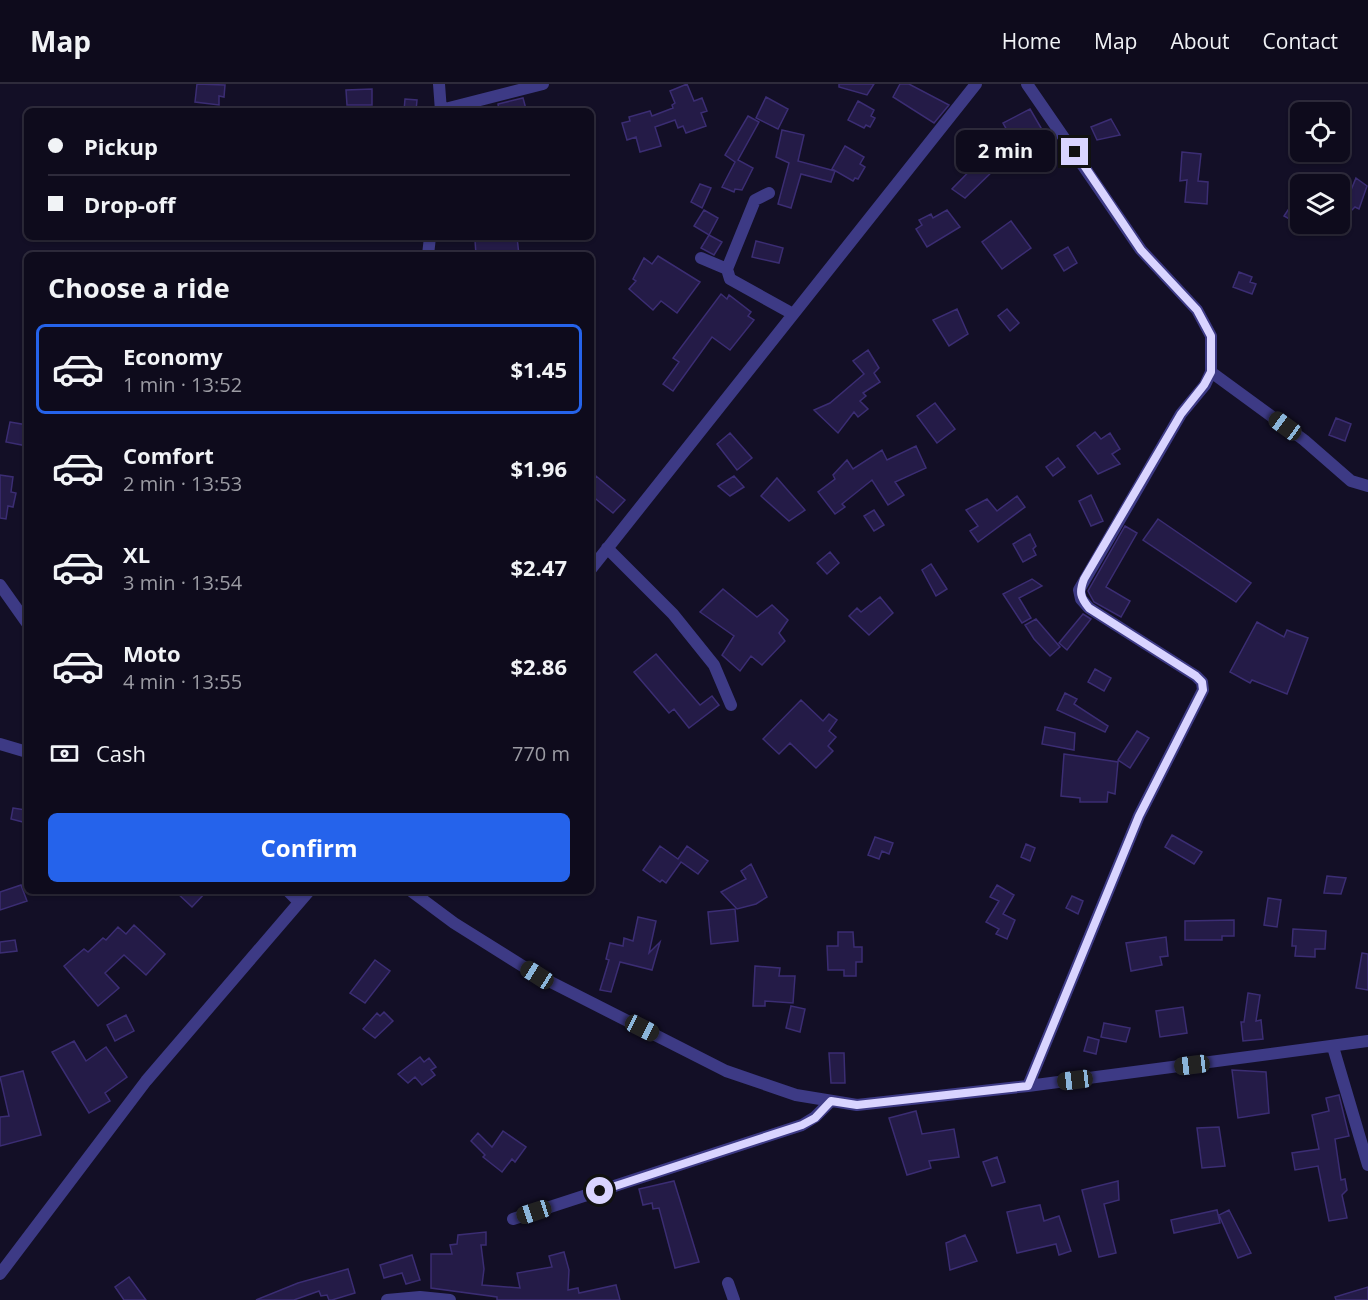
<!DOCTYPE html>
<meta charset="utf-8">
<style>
:root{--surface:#0e0b1c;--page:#1c1929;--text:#f1f3f6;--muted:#9b9ba3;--line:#2e2b3b;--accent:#2563eb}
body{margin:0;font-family:"Open Sans",sans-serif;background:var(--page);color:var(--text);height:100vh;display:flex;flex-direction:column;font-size:22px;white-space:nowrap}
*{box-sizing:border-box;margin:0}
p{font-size:20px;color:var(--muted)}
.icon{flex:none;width:33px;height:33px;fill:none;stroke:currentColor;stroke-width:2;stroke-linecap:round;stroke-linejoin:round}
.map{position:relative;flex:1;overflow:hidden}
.details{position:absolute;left:24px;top:168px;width:570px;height:642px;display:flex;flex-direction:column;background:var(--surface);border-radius:9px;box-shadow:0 2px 4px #0004,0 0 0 2px var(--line)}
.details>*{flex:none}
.banner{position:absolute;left:24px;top:24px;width:570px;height:132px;border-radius:9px;box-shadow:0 2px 4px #0004,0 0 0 2px var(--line);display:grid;align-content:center;height:132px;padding:0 24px;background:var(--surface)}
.controls{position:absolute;left:1290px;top:18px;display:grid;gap:12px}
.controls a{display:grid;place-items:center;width:60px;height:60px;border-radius:9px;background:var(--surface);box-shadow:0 2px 4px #0004,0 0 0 2px var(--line);font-size:30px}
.end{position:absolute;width:27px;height:27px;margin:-14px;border:8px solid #d9d4ff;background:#111;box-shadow:0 0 0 3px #111}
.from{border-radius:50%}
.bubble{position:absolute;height:42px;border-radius:9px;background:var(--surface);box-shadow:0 2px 4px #0004,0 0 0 2px var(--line);font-size:20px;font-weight:700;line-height:42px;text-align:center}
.car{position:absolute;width:18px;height:36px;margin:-18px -9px;border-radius:8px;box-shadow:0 0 4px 2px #0007;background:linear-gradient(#222 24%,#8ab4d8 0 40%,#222 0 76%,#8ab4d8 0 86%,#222 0)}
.banner b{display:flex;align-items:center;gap:21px;height:57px;font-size:22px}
.banner b+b{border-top:2px solid var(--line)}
.banner i{width:15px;height:15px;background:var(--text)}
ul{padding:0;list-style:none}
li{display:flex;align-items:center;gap:18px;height:90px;margin:0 12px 9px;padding:0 12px;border:3px solid transparent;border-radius:9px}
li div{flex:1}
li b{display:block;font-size:22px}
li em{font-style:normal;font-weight:700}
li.selected{border-color:var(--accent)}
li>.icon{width:54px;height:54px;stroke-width:1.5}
h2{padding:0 24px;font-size:27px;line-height:72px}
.pay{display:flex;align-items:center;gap:15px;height:66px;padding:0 24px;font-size:22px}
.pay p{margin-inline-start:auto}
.cta{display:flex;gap:12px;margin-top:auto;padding:12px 24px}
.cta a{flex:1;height:69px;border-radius:9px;background:var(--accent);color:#fff;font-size:24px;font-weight:700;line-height:69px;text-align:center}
header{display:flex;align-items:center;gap:36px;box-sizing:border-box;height:84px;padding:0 30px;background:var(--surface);border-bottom:2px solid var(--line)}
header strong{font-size:28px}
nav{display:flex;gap:33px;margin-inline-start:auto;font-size:21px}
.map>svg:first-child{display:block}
</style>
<header>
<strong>Map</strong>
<nav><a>Home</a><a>Map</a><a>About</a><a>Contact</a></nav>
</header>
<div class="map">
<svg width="1368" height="1216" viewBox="0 0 1368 1216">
<rect width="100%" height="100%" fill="#130f26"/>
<path fill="#241b47" stroke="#3b2d73" stroke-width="1.5" d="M197,0L225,1L224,13L219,12V21L195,18Z
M687,0L694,17L702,14L707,27L701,29L706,42L686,49L683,42L678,44L675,36L655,43L661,62L640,68L636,53L627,56L622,39L630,37L629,33L650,27L652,32L673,24L672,21L675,19L670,7Z
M839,0H874L867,11L839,3Z
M900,0H909L949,21L934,39L893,13Z
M372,5V21H347L346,6Z
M766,13L788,25L778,45L756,34Z
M523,14L526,25L499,27L498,20Z
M405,15L417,16L416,27H404Z
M858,17L874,26L871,32L875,34L870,43L866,41L864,44L848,36Z
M1030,25L1044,49L1017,64L1003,39Z
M748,32L759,38L738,76L753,84L742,106L735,105L734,108L722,103L735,78L725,71Z
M1111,35L1120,51L1097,56L1091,43Z
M782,46L804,51L798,77L835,87L831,98L801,90L791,124L778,120L789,79L776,73Z
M845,62L864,73L860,80L865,83L858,95L855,94L853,97L832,85Z
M988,68L1000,80L965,114L952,105Z
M1182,68L1201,70L1198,97L1208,98L1207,120L1185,118L1187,96L1180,97Z
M1356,94L1367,102L1359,125L1355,123L1352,126L1344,123Z
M700,100L711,104L702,124L691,118Z
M1290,123L1300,129V141L1284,132Z
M704,126L718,134L709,151L694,142Z
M947,126L960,143L927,163L916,145L922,141L919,136L931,130L933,134Z
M1011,137L1031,164L1002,185L982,158Z
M709,151L722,158L714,171L701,164Z
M484,153H517L519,171H476L475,156Z
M756,157L783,164L779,179L752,173Z
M1068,163L1077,179L1064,187L1054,171Z
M658,172L700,198L677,229L661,217L653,226L629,205L636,197L633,195L644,174L652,180Z
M1239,188L1252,193L1250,198L1256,200L1252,210L1233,203Z
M721,210L727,215L729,211L751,228L748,232L754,236L730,266L712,253L673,307L663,300L679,278L673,274Z
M957,225L968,250L949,262L933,236Z
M1007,225L1019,239L1010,247L998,232Z
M868,266L879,284L874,289L880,298L863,309L866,312L860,317L868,325L858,333L854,328L838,349L814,326L830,319L864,290L853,277Z
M935,319L955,345L937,359L917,332Z
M1336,334L1351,340L1345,357L1329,351Z
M10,338L27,341V362L6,358Z
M1095,348L1101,355L1110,349L1120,365L1112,370L1120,380L1098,390L1077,362Z
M730,349L752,374L737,386L717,360Z
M916,362L926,384L895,398L904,411L888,421L872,396L842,420L845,423L835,430L818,408L835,395L833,391L847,376L853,385L882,366L887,376Z
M1058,374L1065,383L1053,392L1046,383Z
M0,391L13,393L11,408L16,409L13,423L8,422L6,435L0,434Z
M596,392L625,416L613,429L591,411V398Z
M734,392L744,403L730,412L718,402Z
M777,394L805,426L789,437L761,412Z
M1091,411L1103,437L1091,442L1079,417Z
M1017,412L1025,423L978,458L970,447L978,442L966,426L987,415L997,427Z
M874,426L884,441L874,447L864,432Z
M1158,435L1251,499L1236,518L1143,456Z
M1125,442L1137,449L1106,503L1130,517L1121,533L1094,518L1088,507Z
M1030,450L1036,462L1033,465L1036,471L1023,478L1013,460Z
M830,468L839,479L827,490L817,479Z
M931,480L947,505L936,512L922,486Z
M1032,495L1042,502L1019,514L1031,534L1022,539L1003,510Z
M723,505L757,533L772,521L788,536L779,549L785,557L762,581L751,572L740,587L722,571L734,552L700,528Z
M880,513L893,529L869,551L849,532L857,524L861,528Z
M1083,530L1091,535L1067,566L1059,559Z
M1036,535L1060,563L1050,572L1034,555L1025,541Z
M1257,538L1284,553L1287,546L1308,554L1287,610L1252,596L1250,599L1230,588Z
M656,570L700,621L712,612L719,621L689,644L674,625L669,629L634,588Z
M1095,585L1111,594L1104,607L1088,598Z
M1065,609L1077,615L1074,620L1108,642L1105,648L1057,626Z
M801,616L823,637L829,630L837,636L829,647L836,653L828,662L833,667L816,684L790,659L779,670L763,655Z
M1045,643L1075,649L1074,666L1042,660Z
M1137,647L1149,654L1130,684L1118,676Z
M1064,670L1118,678L1115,710L1108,708L1107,718H1080V714L1061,712Z
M13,724L26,726L23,738L11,735Z
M1172,751L1202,768L1194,780L1165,763Z
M875,753L893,759L889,770L882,767L879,775L868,771Z
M1026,760L1035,764L1030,777L1021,773Z
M660,762L678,775L687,762L708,777L698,790L681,778L666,799L662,796L660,798L643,786Z
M751,780L767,813L756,820L737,825L721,808L746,795L741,787Z
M1327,792L1346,794L1341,810L1324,809Z
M21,801L27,817L0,826V808Z
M997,801L1014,811L1003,830L1015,836L1007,855L996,850L999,845L986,838L999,817L990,813Z
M175,807H207L192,823Z
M1072,812L1083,817L1078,830L1066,824Z
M1268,814L1281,816L1277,843L1264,841Z
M735,825L738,857L711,860L708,828Z
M638,833L656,837L649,869L660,858L652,886L620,878L611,908L600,906L609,876L606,875L610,859L623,862L624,854L633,857Z
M1234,836V852H1222V856H1185V837Z
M134,841L165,870L146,891L124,871L105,889L119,904L98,922L64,882L84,865L88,868L103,854L106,856L118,843L126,850Z
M1293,845L1326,847L1325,865H1315V873L1295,872L1296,862H1292Z
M838,848H853L854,863H862V878H856V892H844V886H828L827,862H838Z
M1166,853L1168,872L1160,873L1162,881L1131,887L1126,859Z
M15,856L17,867L0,869V858Z
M1362,869L1368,870V906L1356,904Z
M375,876L390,887L365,919L350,909Z
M755,882L780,884L779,892H795L793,919L765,917V922H753Z
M1248,909L1260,911L1256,937L1261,936L1263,955L1243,957L1241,938H1244Z
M791,922L805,925L800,948L786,944Z
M1183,923L1187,949L1160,953L1156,927Z
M384,928L393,937L375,954L363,945L377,929L380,932Z
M126,931L134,947L115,957L107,941Z
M1104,939L1130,944L1126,958L1101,953Z
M1088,953L1099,956L1096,970L1084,967Z
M74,957L86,977L106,963L127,993L105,1009L110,1017L89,1029L52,968Z
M829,969H844L845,999H831Z
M420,973L424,978L429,974L436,983L431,986L435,991L422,1001L415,993L408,999L398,990Z
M1232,986L1266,988L1269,1029L1238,1034Z
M23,987L41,1051L0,1062V1033L9,1032L0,993Z
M1339,1011L1349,1052L1335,1055L1341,1096L1345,1095L1347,1106L1342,1111L1347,1134L1329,1137L1318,1082L1295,1086L1292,1069L1319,1065L1312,1031L1329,1027L1326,1014Z
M916,1027L922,1050L954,1045L959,1073L929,1077L931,1084L907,1091L889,1034Z
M1219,1043L1225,1082L1202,1084L1197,1044Z
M503,1047L526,1063L515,1078L512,1075L502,1088L483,1073L485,1071L471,1057L478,1049L492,1063Z
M997,1073L1005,1098L992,1102L983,1078Z
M674,1097L699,1178L675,1184L659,1124L653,1125L652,1119L643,1121L639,1105Z
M1118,1097L1119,1116L1104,1120L1116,1169L1099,1173L1082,1106Z
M1040,1121L1044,1137L1059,1132L1071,1167L1059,1171L1056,1160L1017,1169L1007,1128Z
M1217,1126L1220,1139L1174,1149L1171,1136Z
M1229,1126L1251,1169L1238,1174L1219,1131Z
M486,1148V1161H481L484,1185L482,1201L520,1204L517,1189L552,1183L549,1172L564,1168L569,1186L568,1206L578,1204L579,1209L616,1201L620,1216H497V1213L431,1204V1170H452L450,1161L457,1160L458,1151Z
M965,1151L977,1177L950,1186L946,1159Z
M412,1171L420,1196L406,1200L402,1189L384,1194L380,1181Z
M348,1185L355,1209L332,1216H329L327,1211L321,1212L319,1207L294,1216H256L298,1199Z
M129,1193L146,1216H124L115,1203Z
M1368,1203V1216H1336L1335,1213Z"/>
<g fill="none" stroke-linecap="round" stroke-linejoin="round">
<path stroke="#3d3a85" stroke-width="12" d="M439,0L441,27
M1027,0L1141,166L1197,226L1211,252V288L1205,301L1181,330L1079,506L1081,515L1089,524L1196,592L1202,598L1203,606L1139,732L1028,1002
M441,26L543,0
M428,171L430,153
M701,174L727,185L730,195L793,230
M727,185L755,116L769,109
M1211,288L1304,356L1351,397L1368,402
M607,464L673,530L714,581L731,621
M591,485L976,0
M0,501L27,539
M0,660L27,668
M288,807L298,817
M411,807L454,839L537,891L726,987L796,1011L857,1021L1028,1002L1368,957
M1333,963L1368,1081
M513,1135L802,1041L815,1033L831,1017
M0,1190L146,997L309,807
M728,1199L734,1216
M387,1216L420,1213L450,1216"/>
</g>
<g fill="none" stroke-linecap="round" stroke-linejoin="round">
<path stroke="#d9d4ff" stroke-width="8" d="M600,1107L802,1041L815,1034L831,1017L857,1021L1028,1002L1139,732L1203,606L1202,598L1196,592L1089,524C1080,513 1079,508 1084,495L1181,330L1204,301L1211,288V252L1197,226L1141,166L1075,68"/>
</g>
</svg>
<div class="controls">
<a><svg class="icon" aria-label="locate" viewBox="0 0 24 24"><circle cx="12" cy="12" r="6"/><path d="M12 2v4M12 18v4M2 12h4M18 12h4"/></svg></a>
<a><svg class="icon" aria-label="layers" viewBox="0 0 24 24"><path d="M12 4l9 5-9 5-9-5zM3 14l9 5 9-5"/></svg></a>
</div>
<i class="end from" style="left:600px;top:1107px"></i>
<i class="end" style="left:1075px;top:68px"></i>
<div class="bubble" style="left:956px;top:46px;width:99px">2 min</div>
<i class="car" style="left:1285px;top:342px;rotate:306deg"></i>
<i class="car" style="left:537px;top:891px;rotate:302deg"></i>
<i class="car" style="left:642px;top:944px;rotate:117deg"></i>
<i class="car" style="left:1192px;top:981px;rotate:263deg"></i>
<i class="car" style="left:1075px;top:996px;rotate:263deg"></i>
<i class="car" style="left:534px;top:1128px;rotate:252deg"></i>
<div class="banner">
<b><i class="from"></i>Pickup</b>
<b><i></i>Drop-off</b>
</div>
<section class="details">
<h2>Choose a ride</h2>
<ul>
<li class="selected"><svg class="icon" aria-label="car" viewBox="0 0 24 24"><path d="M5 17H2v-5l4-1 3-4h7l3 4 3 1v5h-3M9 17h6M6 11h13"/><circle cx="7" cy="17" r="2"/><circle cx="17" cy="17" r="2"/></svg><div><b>Economy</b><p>1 min · 13:52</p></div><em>$1.45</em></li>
<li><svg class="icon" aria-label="car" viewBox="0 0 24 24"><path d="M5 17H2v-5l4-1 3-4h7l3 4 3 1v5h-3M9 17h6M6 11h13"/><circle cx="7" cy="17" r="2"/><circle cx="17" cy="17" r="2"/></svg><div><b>Comfort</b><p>2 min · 13:53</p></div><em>$1.96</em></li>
<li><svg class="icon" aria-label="car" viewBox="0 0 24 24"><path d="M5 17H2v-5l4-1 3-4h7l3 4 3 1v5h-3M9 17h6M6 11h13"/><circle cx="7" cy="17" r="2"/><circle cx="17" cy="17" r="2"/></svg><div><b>XL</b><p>3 min · 13:54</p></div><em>$2.47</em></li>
<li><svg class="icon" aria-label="car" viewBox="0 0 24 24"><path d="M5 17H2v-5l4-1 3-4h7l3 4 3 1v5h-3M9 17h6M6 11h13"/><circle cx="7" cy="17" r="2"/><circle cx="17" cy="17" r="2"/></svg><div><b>Moto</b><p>4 min · 13:55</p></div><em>$2.86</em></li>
</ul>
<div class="pay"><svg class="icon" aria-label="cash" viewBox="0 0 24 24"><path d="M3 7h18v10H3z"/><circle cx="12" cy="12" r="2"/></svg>Cash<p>770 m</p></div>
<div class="cta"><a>Confirm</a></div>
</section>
</div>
